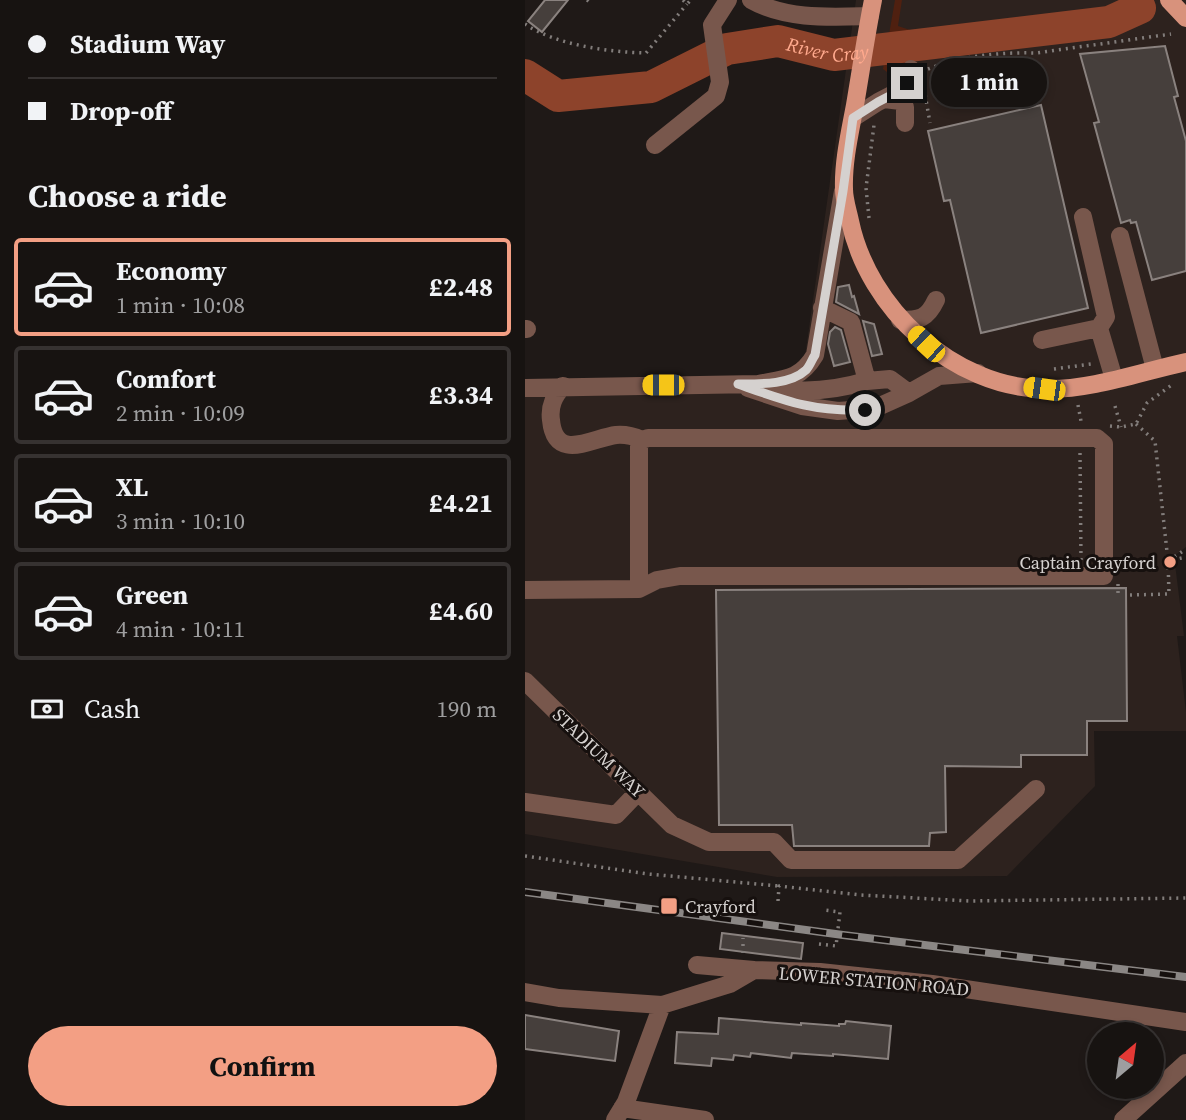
<!DOCTYPE html>
<meta charset="utf-8">
<style>
:root{--surface:#171311;--page:#201c1a;--text:#f1f3f6;--muted:#9e9e9f;--line:#363231;--accent:#f39f84}
body{margin:0;font-family:"Source Serif 4",serif;background:var(--page);color:var(--text);height:100vh;display:flex;flex-direction:column;font-size:26px;white-space:nowrap}
*{box-sizing:border-box;margin:0}
p{font-size:23px;color:var(--muted)}
.icon{flex:none;width:38px;height:38px;fill:none;stroke:currentColor;stroke-width:2;stroke-linecap:round;stroke-linejoin:round}
.map{position:relative;flex:1;overflow:hidden}
.drawer{display:flex;flex-direction:column;background:var(--surface);width:525px}
.drawer>*{flex:none}
.guide{display:grid;align-content:center;height:154px;padding:0 28px;background:var(--surface)}
.needle{width:46px;rotate:29deg}
.controls{position:absolute;left:562px;top:1022px;display:grid;gap:14px}
.controls a{display:grid;place-items:center;width:77px;height:77px;border-radius:50%;background:var(--surface);box-shadow:0 4px 10px #0003,0 0 0 2px var(--line);font-size:35px}
.end{position:absolute;width:32px;height:32px;margin:-16px;border:9px solid #d5d1cf;background:#111;box-shadow:0 0 0 4px #111}
.from{border-radius:50%}
.bubble{position:absolute;height:49px;border-radius:24px;background:var(--surface);box-shadow:0 4px 10px #0003,0 0 0 2px var(--line);font-size:23px;font-weight:700;line-height:49px;text-align:center}
.car{position:absolute;width:21px;height:42px;margin:-21px -10px;border-radius:9px;box-shadow:0 0 5px 2px #0007;background:linear-gradient(#f5c518 24%,#345 0 40%,#f5c518 0 76%,#345 0 86%,#f5c518 0)}
.guide b{display:flex;align-items:center;gap:24px;height:66px;font-size:26px}
.guide b+b{border-top:2px solid var(--line)}
.guide i{width:18px;height:18px;background:var(--text)}
ul{padding:0;list-style:none}
li{display:flex;align-items:center;gap:21px;height:98px;margin:0 14px 10px;padding:0 14px;border:4px solid var(--line);border-radius:7px}
li div{flex:1}
li b{display:block;font-size:26px}
li em{font-style:normal;font-weight:700}
li.current{border-color:var(--accent)}
li>.icon{width:63px;height:63px;stroke-width:1.5}
h2{padding:0 28px;font-size:32px;line-height:84px}
.pay{display:flex;align-items:center;gap:18px;height:77px;padding:0 28px;font-size:26px}
.pay p{margin-inline-start:auto}
.button{display:flex;gap:14px;margin-top:auto;padding:14px 28px}
.button a{flex:1;height:80px;border-radius:42px;background:var(--accent);color:#111;font-size:28px;font-weight:700;line-height:80px;text-align:center}
main{display:flex;flex:1;min-height:0}
.map>svg:first-child{display:block}
</style>
<main>
<section class="drawer">
<div class="guide">
<b><i class="from"></i>Stadium Way</b>
<b><i></i>Drop-off</b>
</div>
<h2>Choose a ride</h2>
<ul>
<li class="current"><svg class="icon" aria-label="car" viewBox="0 0 24 24"><path d="M5 17H2v-5l4-1 3-4h7l3 4 3 1v5h-3M9 17h6M6 11h13"/><circle cx="7" cy="17" r="2"/><circle cx="17" cy="17" r="2"/></svg><div><b>Economy</b><p>1 min · 10:08</p></div><em>£2.48</em></li>
<li><svg class="icon" aria-label="car" viewBox="0 0 24 24"><path d="M5 17H2v-5l4-1 3-4h7l3 4 3 1v5h-3M9 17h6M6 11h13"/><circle cx="7" cy="17" r="2"/><circle cx="17" cy="17" r="2"/></svg><div><b>Comfort</b><p>2 min · 10:09</p></div><em>£3.34</em></li>
<li><svg class="icon" aria-label="car" viewBox="0 0 24 24"><path d="M5 17H2v-5l4-1 3-4h7l3 4 3 1v5h-3M9 17h6M6 11h13"/><circle cx="7" cy="17" r="2"/><circle cx="17" cy="17" r="2"/></svg><div><b>XL</b><p>3 min · 10:10</p></div><em>£4.21</em></li>
<li><svg class="icon" aria-label="car" viewBox="0 0 24 24"><path d="M5 17H2v-5l4-1 3-4h7l3 4 3 1v5h-3M9 17h6M6 11h13"/><circle cx="7" cy="17" r="2"/><circle cx="17" cy="17" r="2"/></svg><div><b>Green</b><p>4 min · 10:11</p></div><em>£4.60</em></li>
</ul>
<div class="pay"><svg class="icon" aria-label="cash" viewBox="0 0 24 24"><path d="M3 7h18v10H3z"/><circle cx="12" cy="12" r="2"/></svg>Cash<p>190 m</p></div>
<div class="button"><a>Confirm</a></div>
</section>
<div class="map">
<svg width="661" height="1120" viewBox="0 0 661 1120">
<rect width="100%" height="100%" fill="#1f1917"/>
<path fill="#2d221e" d="M331,0H661V547L649,556L659,636H652L661,712V731H569L570,786L482,876L252,877L0,834V397L272,379L280,356Z"/>
<path fill="#4f2010" d="M370,0H377L373,26L385,30L380,70L362,72L358,69Z"/>
<g fill="none" stroke-linecap="round" stroke-linejoin="round">
<path stroke="#8d432b" stroke-width="32" id="s1" d="M0,75L33,96L126,87L202,49L253,41L309,55L584,22L615,8"/>
</g>
<path fill="#463f3c" stroke="#8a827f" stroke-width="2" d="M20,0H43L17,32L3,21Z
M640,46L653,96L649,97L661,141V271L627,280L611,222L606,223L605,220L596,223L569,123L574,122L555,54Z
M516,105L563,308L456,333L425,200L419,201L403,131Z
M324,285L327,297L329,296L334,314L311,302L313,287Z
M338,321L349,324L357,354L347,356Z
M310,327L316,330L325,362L309,366L303,344L305,332Z
M601,588L602,721H562V755H496V767L420,766L421,832L405,833L404,846H269L267,825H194L191,590Z
M197,933L278,943L276,959L195,949Z
M0,1015L94,1031L90,1061L0,1049Z
M194,1018L276,1025V1023L314,1026V1024H320L321,1021L366,1026L363,1059L308,1054V1056L267,1053L266,1058L226,1053L225,1057L209,1055L208,1060L187,1058L186,1066L150,1063L152,1032L193,1034Z"/>
<g fill="none" stroke-linecap="round" stroke-linejoin="round">
<path stroke="#827d7b" stroke-width="3.5" stroke-dasharray="2 5" stroke-linecap="butt" d="M62,0L67,4
M158,0L162,4L166,0
M0,24C31,45 83,52 121,53L162,4
M403,69C435,56 476,52 511,53L646,34
M399,88L405,123
M344,218L341,188L349,125
M529,369L566,364
M553,405L556,421
M590,406L596,427
M611,424L630,441L643,561L661,549
M585,426L596,427L611,424L622,403L648,384
M555,453L556,561
M593,584V595
M605,595L644,594L643,561L661,557
M0,856L123,874L254,886
M253,901L254,886L336,895L444,901L661,898
M294,944L311,946L315,912L299,910
M218,953V938"/>
<path stroke="#78574c" stroke-width="18" d="M226,0C261,20 306,17 345,16
M359,99L376,101L380,107V123
M328,118L353,102L380,88L386,69
M130,145L191,96L195,82L187,25L203,0
M595,236L630,369
M375,320C395,320 402,319 411,300
M574,328L589,379
M0,329H2
M517,340L574,328L581,317L558,217
M342,381L365,379L384,393
M38,386C29,396 24,406 26,420C30,463 67,438 91,435C101,434 108,436 117,440
M247,387C279,394 311,390 342,381L326,322L297,308
M0,388L233,384C260,379 275,380 290,355L318,191
M223,388L277,406L313,411L340,409L355,406L384,393L414,376L453,373
M123,438H572L579,444V576H155L132,580L114,589V446L117,440Z
M0,590L114,589
M0,681L147,825L184,842H249L266,860H433L511,789
M0,802L91,815L113,792
M172,965L229,970
M0,992L34,998L137,1005L205,984L229,970L295,972L407,984L661,1022
M97,1108L180,1120
M90,1120L101,1102L137,1005
M598,1120L661,1063"/>
<path stroke="#d8927c" stroke-width="18" d="M348,0C341,35 336,70 330,105C325,132 318,162 319,189C319,200 323,211 325,221C343,308 428,388 520,389C567,390 615,372 661,362
M644,0L661,18"/>
<g stroke="#8b8785" stroke-width="8">
<path id="rail" d="M0,892L318,935L661,977"/>
</g>
<use href="#rail" stroke="#16100e" stroke-width="5" stroke-dasharray="16" stroke-linecap="butt"/>
</g>
<g fill="none" stroke-linecap="round" stroke-linejoin="round">
<path stroke="#d5d1cf" stroke-width="9" d="M340,410C288,412 261,401 213,384C234,384 265,385 281,370C285,366 287,359 290,355L318,191L328,118L353,102L380,88L382,83"/>
</g>
<g fill="#f39f84" stroke="#16100e" stroke-width="2.5">
<circle cx="645" cy="562" r="7"/>
<rect x="135" y="897" width="18" height="18" rx="3.5"/>
</g>
<g text-anchor="middle" dominant-baseline="central" stroke-width="6" stroke-linejoin="round" paint-order="stroke">
<g font-size="18" fill="#d5d1cf" stroke="#16100e" text-anchor="end">
<text x="631" y="562">Captain Crayford</text>
<text x="160" y="906" text-anchor="start">Crayford</text>
</g>
<g font-size="18" fill="#d5d1cf" stroke="#16100e">
<text transform="translate(74 753) rotate(44)">STADIUM WAY</text>
<text transform="translate(349 981) rotate(5)">LOWER STATION ROAD</text>
</g>
<g font-size="19" font-style="italic" fill="#ffa98d" stroke="#16100e">
<text stroke="none"><textPath href="#s1" startOffset="320">River Cray</textPath></text>
</g>
</g>
</svg>
<div class="controls">
<a><svg class="needle" viewBox="-14 -14 28 28"><path d="M0-13l5 13h-10z" fill="#e53935"/><path d="M0 13l5-13h-10z" fill="#9e9e9f"/></svg></a>
</div>
<i class="end from" style="left:340px;top:410px"></i>
<i class="end" style="left:382px;top:83px"></i>
<div class="bubble" style="left:406px;top:58px;width:116px">1 min</div>
<i class="car" style="left:401px;top:344px;rotate:313deg"></i>
<i class="car" style="left:138px;top:385px;rotate:270deg"></i>
<i class="car" style="left:519px;top:389px;rotate:278deg"></i>
</div>
</main>
